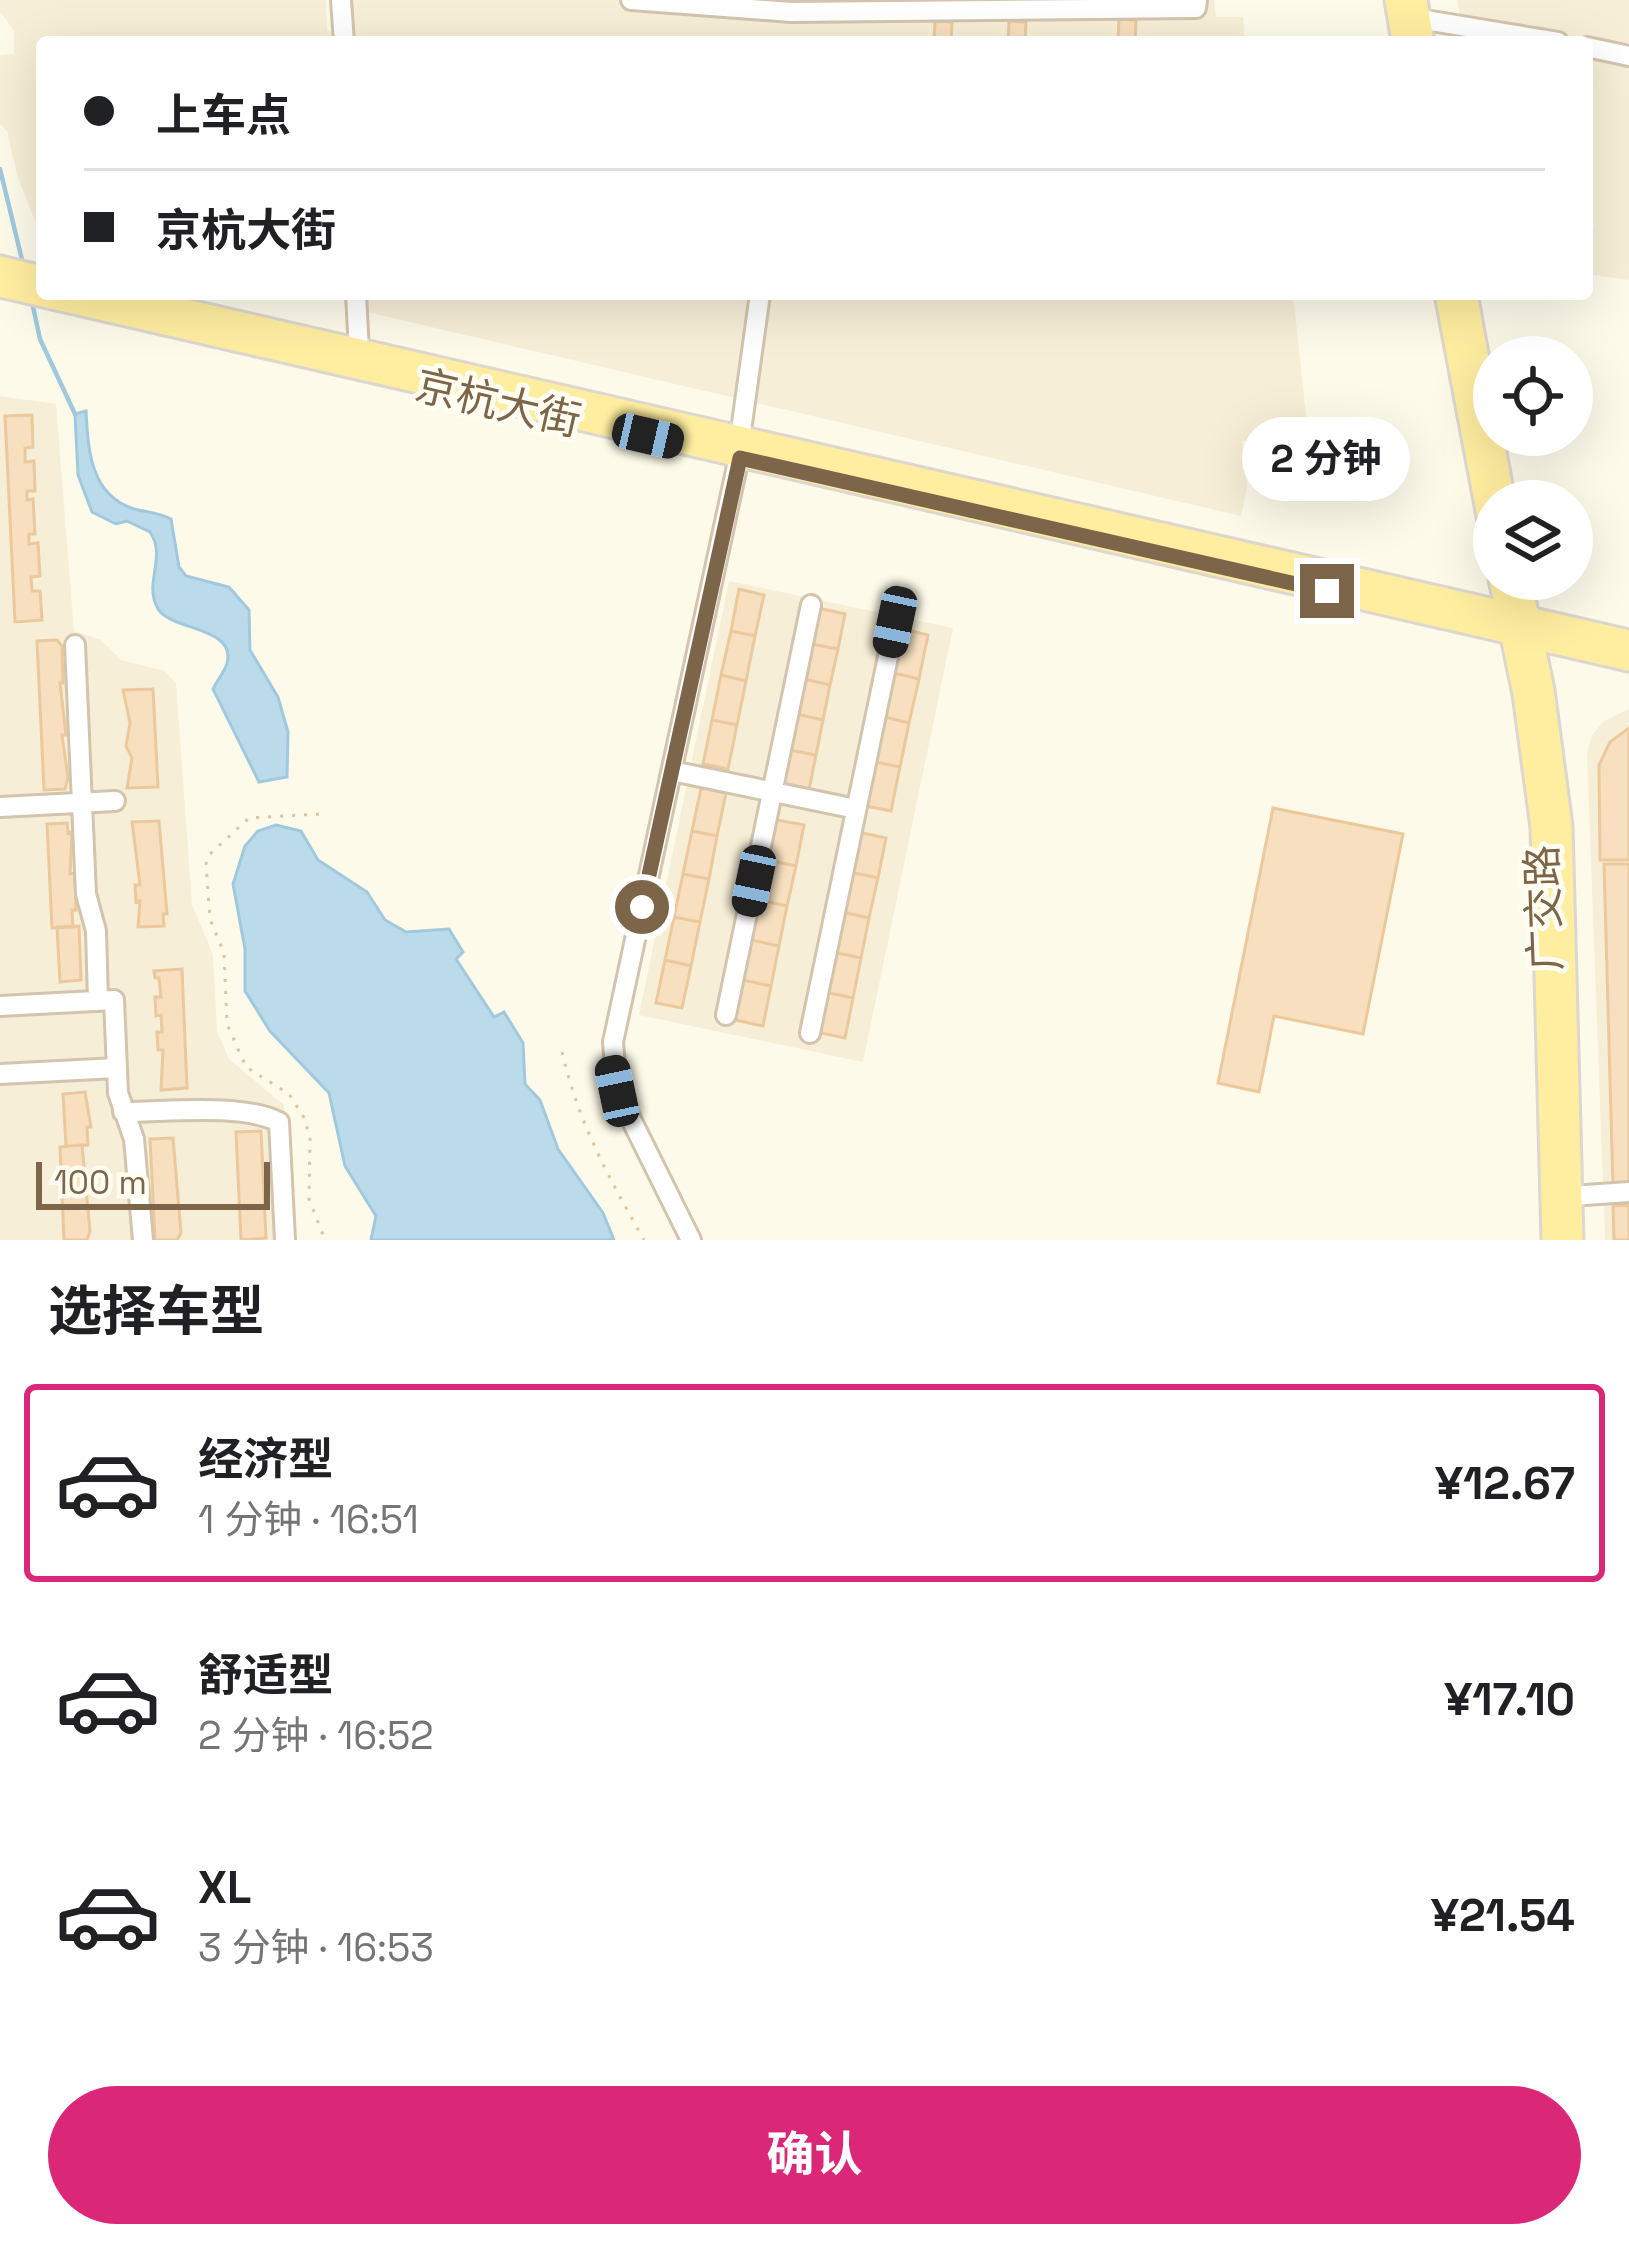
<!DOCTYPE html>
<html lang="zh">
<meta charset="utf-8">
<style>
:root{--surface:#fff;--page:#f2f2f2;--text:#202124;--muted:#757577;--line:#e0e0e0;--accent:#db2777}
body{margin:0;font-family:"Space Grotesk","Noto Sans SC",sans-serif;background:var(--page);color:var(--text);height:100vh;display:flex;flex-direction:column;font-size:45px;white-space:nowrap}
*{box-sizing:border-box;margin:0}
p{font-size:39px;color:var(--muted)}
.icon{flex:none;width:66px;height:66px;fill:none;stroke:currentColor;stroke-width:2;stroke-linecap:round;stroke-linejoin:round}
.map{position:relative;height:1240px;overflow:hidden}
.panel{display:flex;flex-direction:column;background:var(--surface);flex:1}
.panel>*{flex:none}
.hud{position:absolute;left:36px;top:36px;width:1557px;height:264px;border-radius:12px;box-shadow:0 12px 48px #0002;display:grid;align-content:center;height:264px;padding:0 48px;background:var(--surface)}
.fabs{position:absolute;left:1473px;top:336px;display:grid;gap:24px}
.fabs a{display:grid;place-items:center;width:120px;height:120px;border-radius:50%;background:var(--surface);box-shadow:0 12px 48px #0002;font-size:60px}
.scale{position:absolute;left:36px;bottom:30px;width:234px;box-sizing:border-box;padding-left:12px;border:6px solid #7d6549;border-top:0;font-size:33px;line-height:42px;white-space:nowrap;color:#7d6549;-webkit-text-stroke:9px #fffcf2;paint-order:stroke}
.end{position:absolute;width:54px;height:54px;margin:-27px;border:15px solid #7d6549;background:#fff;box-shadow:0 0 0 6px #fff}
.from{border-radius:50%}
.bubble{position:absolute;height:84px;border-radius:42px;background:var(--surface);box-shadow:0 12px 48px #0002;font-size:39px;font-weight:700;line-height:84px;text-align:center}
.car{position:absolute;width:36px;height:72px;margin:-36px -18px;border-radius:15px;box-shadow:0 0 9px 3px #0007;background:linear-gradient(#222 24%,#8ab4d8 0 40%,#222 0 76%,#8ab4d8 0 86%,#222 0)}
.hud b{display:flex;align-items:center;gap:42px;height:114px;font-size:45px}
.hud b+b{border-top:3px solid var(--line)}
.hud i{width:30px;height:30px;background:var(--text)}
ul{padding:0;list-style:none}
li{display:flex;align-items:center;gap:36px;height:198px;margin:0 24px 18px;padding:0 24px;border:6px solid transparent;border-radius:12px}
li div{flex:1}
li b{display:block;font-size:45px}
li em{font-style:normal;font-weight:700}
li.on{border-color:var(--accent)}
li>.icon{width:108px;height:108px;stroke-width:1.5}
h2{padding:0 48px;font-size:54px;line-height:144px}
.cta{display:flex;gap:24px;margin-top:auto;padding:24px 48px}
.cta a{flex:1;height:138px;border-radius:72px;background:var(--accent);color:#fff;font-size:48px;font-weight:700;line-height:138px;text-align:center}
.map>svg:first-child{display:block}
</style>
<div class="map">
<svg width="1629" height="1240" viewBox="0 0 1629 1240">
<rect width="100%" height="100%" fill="#fefaea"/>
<path fill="#f7eed7" d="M0,0H326L327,31L334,32V42H42V239L17,175L7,131L0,125V55L14,54V31L0,11Z
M349,0H1214L1216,17H1243L1245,42H351Z
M1457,0H1629V280L1587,274L1594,224L1587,222V42H1464Z
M366,294H1293L1308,433L1242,441L1247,487L1241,516L367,312Z
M0,396L56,404L74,631L101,640L121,660L165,671L176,683L192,904L213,955L217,1032L229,1059L284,1105L295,1240H0Z
M729,581L953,628L863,1062L639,1015Z
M1629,709V1240H1605L1587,753L1592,735L1604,721Z"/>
<path fill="#bbdbeb" stroke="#a0c9de" stroke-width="3" d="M86,411C88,449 90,495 134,509C146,512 159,513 171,519L179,567L186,576L229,587L249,610L250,650L278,697L288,732L287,777L259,782L213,689C217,680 225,672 227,663C237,626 168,631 157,607C144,582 167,557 150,532L127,521L116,524L92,512L78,475L75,414Z
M276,825L301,831L318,860L367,892L385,920L406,932L449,929L463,952L456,959L494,1017L504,1012L523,1043L525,1084L540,1100L558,1149L603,1213L614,1240H371L376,1216L345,1166L329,1093L270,1031L245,991V949L233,884L245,846L258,831Z"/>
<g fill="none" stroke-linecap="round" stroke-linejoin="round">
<path stroke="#a0c9de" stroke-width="4.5" d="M0,169L24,268
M32,302L40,339L75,414"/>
</g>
<path fill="#f7dfbf" stroke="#ebc99d" stroke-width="3" d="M1119,19L1136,20L1135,42H1118Z
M935,21L952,22L951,42H934Z
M1009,21L1026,22L1025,42H1008Z
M32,415L33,447L25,448V462L34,461L35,491H27V500L33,499L35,534H29V544L38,543L40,576L31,577L32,591H40L42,620L15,622L5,416Z
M739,589L764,595L755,636L731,631Z
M818,608L845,614L838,649L811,644Z
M903,629L928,635L919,679L894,673Z
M731,631L755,636L746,681L721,675Z
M57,640L62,646L63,683H60L66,735H62L68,778L65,789L44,790L37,641Z
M811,644L838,649L830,685L804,679Z
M894,673L919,679L909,723L885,717Z
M721,675L746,681L737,725L712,720Z
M804,679L830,685L823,720L796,714Z
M153,689L158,787L127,788L132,758L126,746L130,723L123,690Z
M796,714L823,720L816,755L789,750Z
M885,717L909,723L900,767L876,762Z
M712,720L737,725L728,769L703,764Z
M1629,728V860H1600L1599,765L1610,742Z
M789,750L816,755L809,790L782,785Z
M876,762L900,767L891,811L866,806Z
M701,788L726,793L717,836L692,831Z
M1273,808L1403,834L1363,1034L1274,1016L1259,1092L1218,1083Z
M777,820L804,825L796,866L768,860Z
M159,821L167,914H163L164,926L138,927L140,901L136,902L135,885H140L132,822Z
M67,823L68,833L72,832L70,874L75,873L76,910H72L73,927L52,928L47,824Z
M692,831L717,836L709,879L683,874Z
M858,832L886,838L878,878L850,872Z
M768,860L796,866L787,906L760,900Z
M1604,864H1629V1187H1613Z
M850,872L878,878L869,918L842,912Z
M683,874L709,879L700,922L674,917Z
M760,900L787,906L779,946L752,940Z
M842,912L869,918L861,958L833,952Z
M674,917L700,922L691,966L665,960Z
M79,926L81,980L60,982L57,927Z
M752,940L779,946L771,986L743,980Z
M833,952L861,958L853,998L825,992Z
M665,960L691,966L682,1008L656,1003Z
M182,969L187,1088L161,1090L163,1050H158L157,1032H162L161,1015L156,1016L155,997H161L159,978H155L154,971Z
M743,980L771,986L763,1026L735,1020Z
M825,992L853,998L845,1038L817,1032Z
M85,1092L91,1127H87L88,1145L66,1146L63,1094Z
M261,1131L266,1238L241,1240L236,1132Z
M173,1138L181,1233L177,1240H155L150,1139Z
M82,1145L90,1231L87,1240H64L60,1147Z
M1629,1205V1240H1614L1613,1206Z"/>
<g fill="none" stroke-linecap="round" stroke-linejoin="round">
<g stroke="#d3c4ad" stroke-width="24">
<path id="minor" d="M341,0L344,42
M631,0L791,12L1196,8L1197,0
M1419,19L1558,42
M1587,47L1629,56
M356,294L359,352
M740,438L760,294
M75,645L86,894L96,931L98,1001
M672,771L856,809
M0,807L115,801
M0,1006L114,1000L118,1093L134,1139L143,1240
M726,1015L811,605
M810,1033L895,623
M0,1074L117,1068
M123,1112C167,1112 241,1103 279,1122L285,1240
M1571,1196L1629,1192
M691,1240L617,1091L613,1042L739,457"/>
</g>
<g stroke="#ddd7d0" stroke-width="27">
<path id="major" d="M1396,0L1403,42
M1416,0L1423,42
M0,267L42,277
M0,286L1629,660
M115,294L1629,641
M1446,294L1494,548
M1466,294L1504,501
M1500,579L1524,694L1542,828L1553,1240
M1520,579L1543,690L1561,826L1572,1240"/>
</g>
<path stroke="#ddc3a0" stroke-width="3" stroke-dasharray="3 9" stroke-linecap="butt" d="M319,814L249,818L209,855L206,864L210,919L224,953L227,1024L246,1067L289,1094L305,1119L310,1139L309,1199L325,1240
M562,1052C578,1122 609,1178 644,1240"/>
<use href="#minor" stroke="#fff" stroke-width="18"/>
<use href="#major" stroke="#ffeea0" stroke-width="21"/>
</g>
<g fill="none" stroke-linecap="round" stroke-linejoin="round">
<path stroke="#7d6549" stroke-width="15" d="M642,907L740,458L1327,591"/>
</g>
<g text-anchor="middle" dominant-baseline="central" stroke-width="10" stroke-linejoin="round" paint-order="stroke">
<g font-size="42" fill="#7d6549" stroke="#fffcf2">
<text transform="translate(498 403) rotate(13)">京杭大街</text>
<text transform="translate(1544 908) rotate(-92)">广交路</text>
</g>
</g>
</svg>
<div class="fabs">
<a><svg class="icon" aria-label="locate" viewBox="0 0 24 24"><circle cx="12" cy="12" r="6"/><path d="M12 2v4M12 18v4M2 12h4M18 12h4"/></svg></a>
<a><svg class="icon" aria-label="layers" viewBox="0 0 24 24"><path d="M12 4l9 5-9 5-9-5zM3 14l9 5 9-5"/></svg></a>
</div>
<div class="scale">100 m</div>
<i class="end from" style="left:642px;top:907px"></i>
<i class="end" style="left:1327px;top:591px"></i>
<div class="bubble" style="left:1242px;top:417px;width:168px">2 分钟</div>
<i class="car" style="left:648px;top:436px;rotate:103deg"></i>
<i class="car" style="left:895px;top:622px;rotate:192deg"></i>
<i class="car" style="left:754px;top:881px;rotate:192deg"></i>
<i class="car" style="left:617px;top:1091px;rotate:348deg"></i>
<div class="hud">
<b><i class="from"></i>上车点</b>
<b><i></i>京杭大街</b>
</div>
</div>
<section class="panel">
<h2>选择车型</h2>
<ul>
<li class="on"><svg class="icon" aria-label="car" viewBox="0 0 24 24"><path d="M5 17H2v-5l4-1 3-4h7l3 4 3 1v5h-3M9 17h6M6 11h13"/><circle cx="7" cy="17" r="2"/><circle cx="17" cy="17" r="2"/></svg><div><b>经济型</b><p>1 分钟 · 16:51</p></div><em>¥12.67</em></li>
<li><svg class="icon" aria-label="car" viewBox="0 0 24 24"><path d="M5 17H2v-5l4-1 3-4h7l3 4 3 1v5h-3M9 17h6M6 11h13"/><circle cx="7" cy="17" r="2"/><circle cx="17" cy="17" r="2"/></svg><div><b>舒适型</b><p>2 分钟 · 16:52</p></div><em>¥17.10</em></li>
<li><svg class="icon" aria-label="car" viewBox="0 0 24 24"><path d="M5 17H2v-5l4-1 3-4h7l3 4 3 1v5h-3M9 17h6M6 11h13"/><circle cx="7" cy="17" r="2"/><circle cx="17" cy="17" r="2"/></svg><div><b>XL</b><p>3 分钟 · 16:53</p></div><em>¥21.54</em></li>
</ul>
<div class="cta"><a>确认</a></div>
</section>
